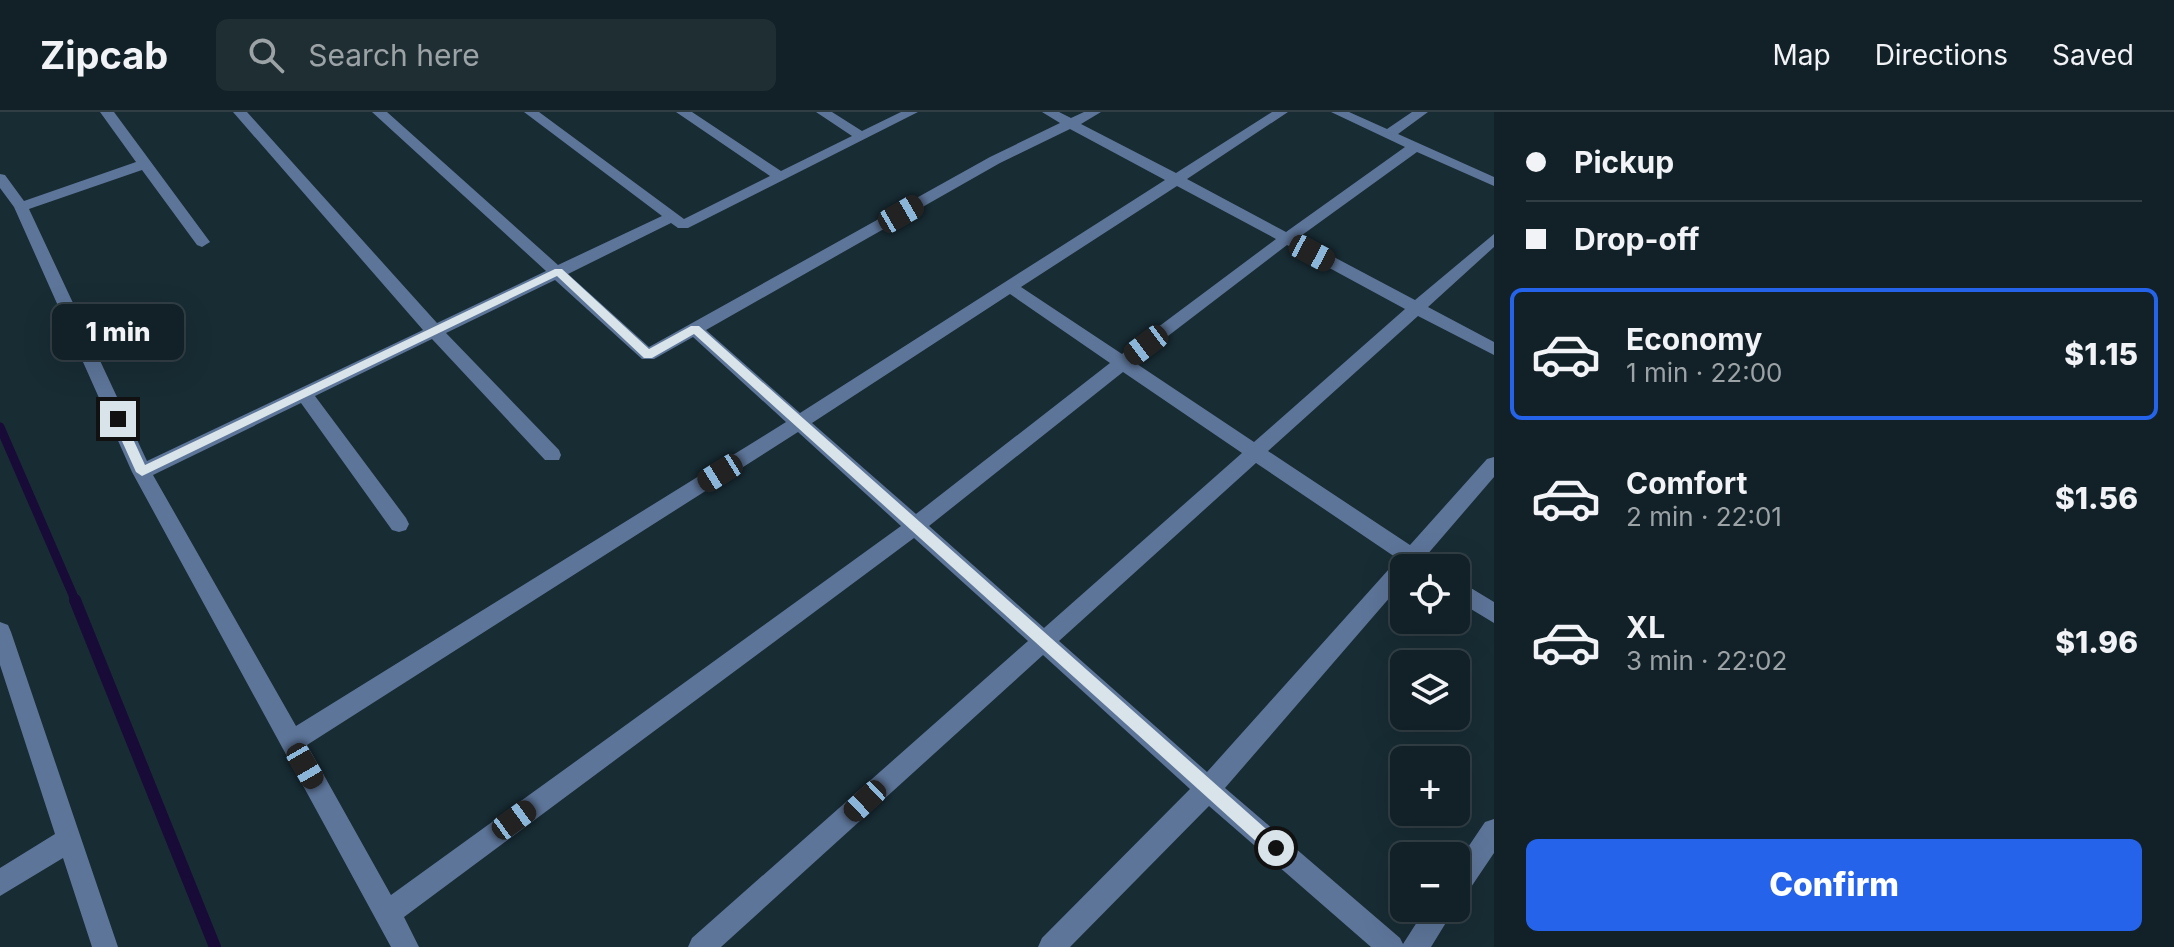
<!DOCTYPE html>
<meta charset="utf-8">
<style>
:root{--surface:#122127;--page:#1f2e33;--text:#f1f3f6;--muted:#9ca3a7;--line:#313e44;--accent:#2563eb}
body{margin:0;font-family:Inter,sans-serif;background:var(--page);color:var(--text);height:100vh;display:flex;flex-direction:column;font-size:30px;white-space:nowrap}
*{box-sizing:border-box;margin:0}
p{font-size:26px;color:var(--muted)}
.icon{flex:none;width:44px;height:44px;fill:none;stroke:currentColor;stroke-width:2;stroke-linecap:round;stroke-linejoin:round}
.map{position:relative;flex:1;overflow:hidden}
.side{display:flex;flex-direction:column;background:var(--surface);width:680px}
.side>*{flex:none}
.banner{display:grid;align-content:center;height:176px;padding:0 32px;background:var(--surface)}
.controls{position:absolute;left:1390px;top:442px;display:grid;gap:16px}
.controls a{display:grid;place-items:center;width:80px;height:80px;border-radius:12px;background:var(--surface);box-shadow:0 8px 32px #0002,0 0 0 2px var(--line);font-size:40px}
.end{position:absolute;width:36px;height:36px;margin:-18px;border:10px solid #d8e4e9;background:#111;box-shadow:0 0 0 4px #111}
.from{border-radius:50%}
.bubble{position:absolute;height:56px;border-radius:12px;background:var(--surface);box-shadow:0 8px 32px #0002,0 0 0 2px var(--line);font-size:26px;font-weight:800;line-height:56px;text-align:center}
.car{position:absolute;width:24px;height:48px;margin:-24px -12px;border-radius:10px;box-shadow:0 0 6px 2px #0007;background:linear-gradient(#222 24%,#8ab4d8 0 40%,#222 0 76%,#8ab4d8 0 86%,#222 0)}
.banner b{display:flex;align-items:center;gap:28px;height:76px;font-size:30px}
.banner b+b{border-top:2px solid var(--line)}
.banner i{width:20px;height:20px;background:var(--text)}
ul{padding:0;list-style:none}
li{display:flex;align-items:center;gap:24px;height:132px;margin:0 16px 12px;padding:0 16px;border:4px solid transparent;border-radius:12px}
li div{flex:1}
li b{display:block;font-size:30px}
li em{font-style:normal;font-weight:800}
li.selected{border-color:var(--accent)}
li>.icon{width:72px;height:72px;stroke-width:1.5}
.action{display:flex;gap:16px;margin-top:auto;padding:16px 32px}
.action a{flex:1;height:92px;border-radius:12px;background:var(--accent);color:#fff;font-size:32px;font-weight:800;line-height:92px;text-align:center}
header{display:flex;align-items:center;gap:48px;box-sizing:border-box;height:112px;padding:0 40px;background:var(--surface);border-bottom:2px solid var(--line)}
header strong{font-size:38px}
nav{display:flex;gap:44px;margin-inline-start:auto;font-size:28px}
.search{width:560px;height:72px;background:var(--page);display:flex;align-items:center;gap:20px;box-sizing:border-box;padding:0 28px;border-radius:12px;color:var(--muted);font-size:30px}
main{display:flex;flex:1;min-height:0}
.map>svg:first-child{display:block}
</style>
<header>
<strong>Zipcab</strong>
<div class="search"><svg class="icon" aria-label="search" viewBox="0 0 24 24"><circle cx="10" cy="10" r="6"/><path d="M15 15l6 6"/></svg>Search here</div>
<nav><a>Map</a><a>Directions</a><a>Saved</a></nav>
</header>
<main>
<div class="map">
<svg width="1494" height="835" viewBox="0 0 1494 835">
<rect width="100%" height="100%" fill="#182c34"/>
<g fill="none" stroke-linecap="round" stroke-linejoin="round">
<path stroke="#190b37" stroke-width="9" d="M0,315L76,490"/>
<path stroke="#190b37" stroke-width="12" d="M75,488L215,835"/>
<path fill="#5d7599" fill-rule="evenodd" d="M100,0H114L210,130L202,135L197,133L142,58L29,97L147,349L423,218L233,0H247L437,211L546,159L372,0H387L558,153L662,104L524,0H539L684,107L770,64L676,0H692L781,59L852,24L816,0H832L862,19L901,0H918L688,116H678L671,111L568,162L649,235L990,45L1060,11L1042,0H1059L1071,6L1084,0H1101L1081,12L1176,61L1272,0H1288L1187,67L1286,120L1405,35L1331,0H1349L1387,17L1412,0H1428L1398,22L1494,65V74L1417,40L1298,126L1415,188L1494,122V135L1428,195L1494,230V243L1418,204L1268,339L1410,433L1487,347L1494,345V365L1426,444L1437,456H1404V469L1225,676L1400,826L1403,832L1426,796H1455L1431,835H1371L1209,694L1070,835H1038L1042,826L1190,677L1043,543L721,835H688L692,826L1028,529L914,426L404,805L419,835H391L132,360L14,95L0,76V62L5,63L24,89L136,50ZM1070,17L1165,68L800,301L706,218L1000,51ZM1177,74L1276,127L1122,242L1021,175ZM1287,133L1405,197L1254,330L1134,250ZM555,168L642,247H654L693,225L786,310L296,614L153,363L301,291L392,418L399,420L406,418L409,412L406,406L315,284L432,227L545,348H559L561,343L559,338L446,221ZM1010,182L1110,251L916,402L812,311ZM1123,260L1242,341L1044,516L929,414ZM798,320L901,414L391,783L307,633ZM1256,351L1398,447L1207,660L1059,529Z
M1456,467L1494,490V511L1456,488Z
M0,510L8,513L11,520L118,835H92L63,746L0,784V756L55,722L0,553Z
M1494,707V741L1465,784L1456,788V753L1485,710Z"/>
</g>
<path fill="#d8e4e9" d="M555,157H562L649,237L691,214H699L1282,731V742H1270L694,222L652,246H644L557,164L142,364L136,360L112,307L118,302L122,303L145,353Z"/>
</svg>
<div class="controls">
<a><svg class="icon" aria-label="locate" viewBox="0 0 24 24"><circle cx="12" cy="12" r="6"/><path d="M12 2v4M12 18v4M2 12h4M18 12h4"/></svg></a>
<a><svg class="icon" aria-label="layers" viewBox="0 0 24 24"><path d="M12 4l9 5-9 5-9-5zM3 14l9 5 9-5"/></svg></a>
<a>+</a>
<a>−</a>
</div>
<i class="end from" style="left:1276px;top:736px"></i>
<i class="end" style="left:118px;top:307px"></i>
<div class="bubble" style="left:52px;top:192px;width:132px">1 min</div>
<i class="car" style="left:901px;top:102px;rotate:60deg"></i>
<i class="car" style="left:1312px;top:141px;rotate:118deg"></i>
<i class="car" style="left:1146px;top:233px;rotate:233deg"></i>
<i class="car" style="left:720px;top:361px;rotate:238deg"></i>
<i class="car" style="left:305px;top:654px;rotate:150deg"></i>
<i class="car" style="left:865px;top:689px;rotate:227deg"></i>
<i class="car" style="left:514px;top:708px;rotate:54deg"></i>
</div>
<section class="side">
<div class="banner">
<b><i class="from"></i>Pickup</b>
<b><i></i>Drop-off</b>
</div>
<ul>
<li class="selected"><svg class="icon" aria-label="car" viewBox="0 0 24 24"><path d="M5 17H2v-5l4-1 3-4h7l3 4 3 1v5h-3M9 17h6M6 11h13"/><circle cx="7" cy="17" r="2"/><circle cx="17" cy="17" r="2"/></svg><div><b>Economy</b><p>1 min · 22:00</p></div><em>$1.15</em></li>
<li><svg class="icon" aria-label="car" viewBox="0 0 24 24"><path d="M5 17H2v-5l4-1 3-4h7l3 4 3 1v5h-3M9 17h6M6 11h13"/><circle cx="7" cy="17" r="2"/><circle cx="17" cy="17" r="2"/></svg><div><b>Comfort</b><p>2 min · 22:01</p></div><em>$1.56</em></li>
<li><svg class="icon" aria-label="car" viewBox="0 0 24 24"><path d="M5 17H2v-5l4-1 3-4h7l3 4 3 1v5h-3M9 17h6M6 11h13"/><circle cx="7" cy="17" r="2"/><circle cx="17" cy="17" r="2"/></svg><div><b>XL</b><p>3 min · 22:02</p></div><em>$1.96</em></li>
</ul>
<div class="action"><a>Confirm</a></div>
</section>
</main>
